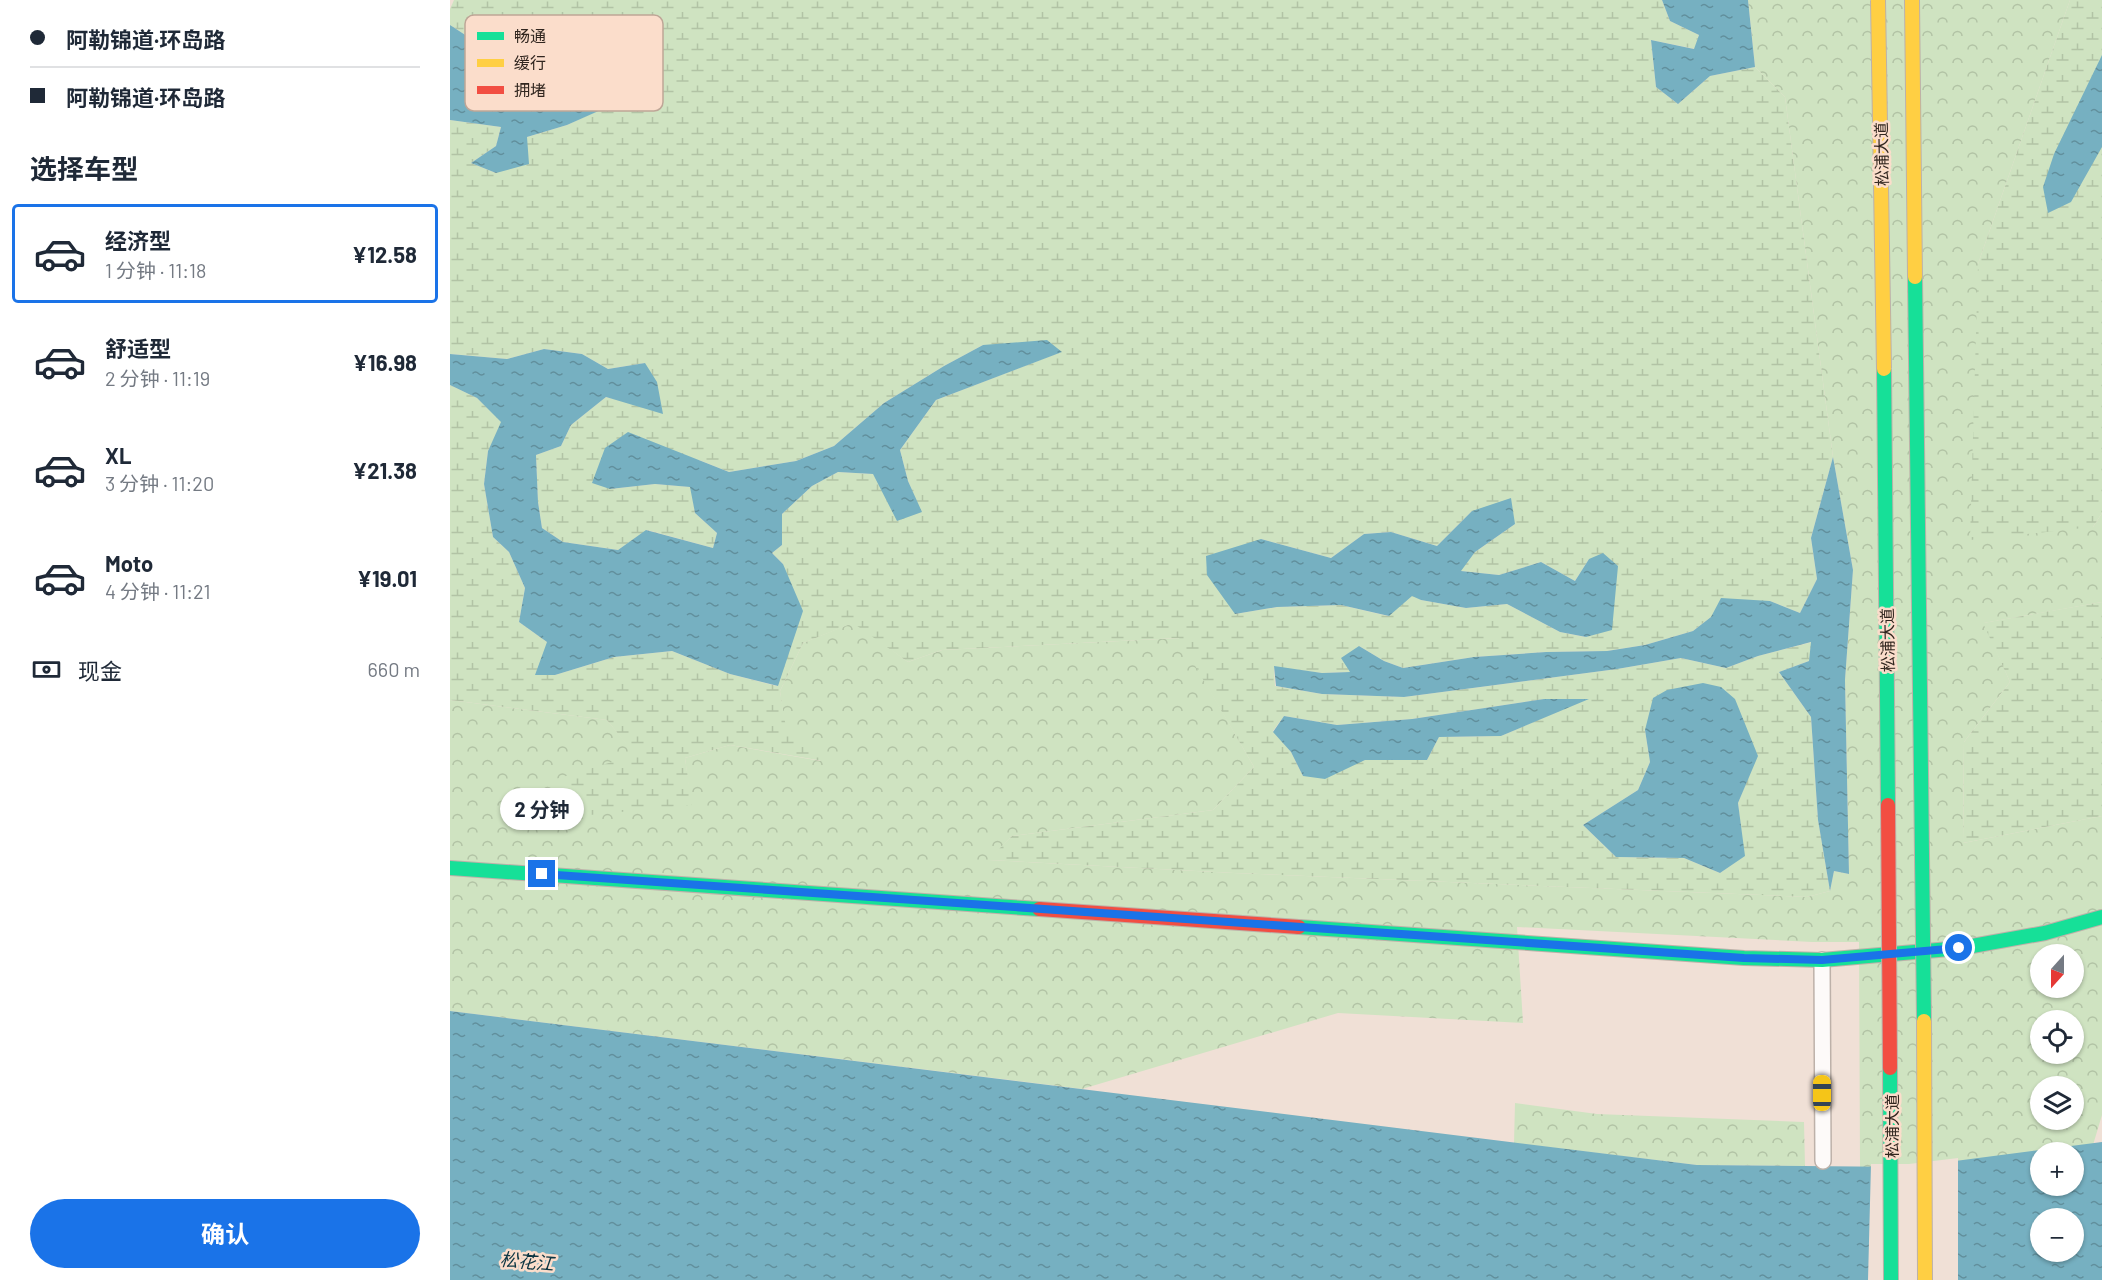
<!DOCTYPE html>
<html lang="zh">
<meta charset="utf-8">
<style>
:root{--surface:#fff;--page:#f2f2f3;--text:#1f2937;--muted:#747a83;--line:#e0e1e3;--accent:#1a73e8}
body{margin:0;font-family:Barlow,"Noto Sans SC",sans-serif;background:var(--page);color:var(--text);height:100vh;display:flex;flex-direction:column;font-size:22px;white-space:nowrap}
*{box-sizing:border-box;margin:0}
p{font-size:20px;color:var(--muted)}
.icon{flex:none;width:33px;height:33px;fill:none;stroke:currentColor;stroke-width:2;stroke-linecap:round;stroke-linejoin:round}
.map{position:relative;flex:1;overflow:hidden}
.details{display:flex;flex-direction:column;background:var(--surface);width:450px}
.details>*{flex:none}
.hud{display:grid;align-content:center;height:132px;padding:0 30px;background:var(--surface)}
.needle{width:39px;rotate:201deg}
.fabs{position:absolute;left:1580px;top:944px;display:grid;gap:12px}
.fabs a{display:grid;place-items:center;width:54px;height:54px;border-radius:50%;background:var(--surface);box-shadow:0 2px 4px #0004;font-size:30px}
.end{position:absolute;width:27px;height:27px;margin:-14px;border:8px solid #1a73e8;background:#fff;box-shadow:0 0 0 3px #fff}
.from{border-radius:50%}
.bubble{position:absolute;height:42px;border-radius:21px;background:var(--surface);box-shadow:0 2px 4px #0004;font-size:20px;font-weight:700;line-height:42px;text-align:center}
.car{position:absolute;width:18px;height:36px;margin:-18px -9px;border-radius:8px;box-shadow:0 0 4px 2px #0007;background:linear-gradient(#f5c518 24%,#345 0 40%,#f5c518 0 76%,#345 0 86%,#f5c518 0)}
.hud b{display:flex;align-items:center;gap:21px;height:57px;font-size:22px}
.hud b+b{border-top:2px solid var(--line)}
.hud i{width:15px;height:15px;background:var(--text)}
ul{padding:0;list-style:none}
li{display:flex;align-items:center;gap:18px;height:99px;margin:0 12px 9px;padding:0 18px;border:3px solid transparent;border-radius:6px}
li div{flex:1}
li b{display:block;font-size:22px}
li em{font-style:normal;font-weight:700}
li.selected{border-color:var(--accent)}
li>.icon{width:54px;height:54px;stroke-width:1.5}
h2{padding:0 30px;font-size:27px;line-height:72px}
.pay{display:flex;align-items:center;gap:15px;height:66px;padding:0 30px;font-size:22px}
.pay p{margin-inline-start:auto}
.action{display:flex;gap:12px;margin-top:auto;padding:12px 30px}
.action a{flex:1;height:69px;border-radius:36px;background:var(--accent);color:#fff;font-size:24px;font-weight:700;line-height:69px;text-align:center}
main{display:flex;flex:1;min-height:0}
.map>svg:first-child{display:block}
</style>
<main>
<section class="details">
<div class="hud">
<b><i class="from"></i>阿勒锦道·环岛路</b>
<b><i></i>阿勒锦道·环岛路</b>
</div>
<h2>选择车型</h2>
<ul>
<li class="selected"><svg class="icon" aria-label="car" viewBox="0 0 24 24"><path d="M5 17H2v-5l4-1 3-4h7l3 4 3 1v5h-3M9 17h6M6 11h13"/><circle cx="7" cy="17" r="2"/><circle cx="17" cy="17" r="2"/></svg><div><b>经济型</b><p>1 分钟 · 11:18</p></div><em>¥12.58</em></li>
<li><svg class="icon" aria-label="car" viewBox="0 0 24 24"><path d="M5 17H2v-5l4-1 3-4h7l3 4 3 1v5h-3M9 17h6M6 11h13"/><circle cx="7" cy="17" r="2"/><circle cx="17" cy="17" r="2"/></svg><div><b>舒适型</b><p>2 分钟 · 11:19</p></div><em>¥16.98</em></li>
<li><svg class="icon" aria-label="car" viewBox="0 0 24 24"><path d="M5 17H2v-5l4-1 3-4h7l3 4 3 1v5h-3M9 17h6M6 11h13"/><circle cx="7" cy="17" r="2"/><circle cx="17" cy="17" r="2"/></svg><div><b>XL</b><p>3 分钟 · 11:20</p></div><em>¥21.38</em></li>
<li><svg class="icon" aria-label="car" viewBox="0 0 24 24"><path d="M5 17H2v-5l4-1 3-4h7l3 4 3 1v5h-3M9 17h6M6 11h13"/><circle cx="7" cy="17" r="2"/><circle cx="17" cy="17" r="2"/></svg><div><b>Moto</b><p>4 分钟 · 11:21</p></div><em>¥19.01</em></li>
</ul>
<div class="pay"><svg class="icon" aria-label="cash" viewBox="0 0 24 24"><path d="M3 7h18v10H3z"/><circle cx="12" cy="12" r="2"/></svg>现金<p>660 m</p></div>
<div class="action"><a>确认</a></div>
</section>
<div class="map">
<svg width="1652" height="1280" viewBox="0 0 1652 1280">
<defs>
<pattern id="forest-crowns" width="20" height="18" patternUnits="userSpaceOnUse" patternTransform="scale(1.5)"><rect width="20" height="18" fill="#cfe3c1"/><path d="M2 6a3 3 0 1 1 6 0M12 15a3 3 0 1 1 6 0" fill="none" stroke="#b2c3a5"/></pattern>
<pattern id="wetland-marsh" width="20" height="14" patternUnits="userSpaceOnUse" patternTransform="scale(1.5)"><rect width="20" height="14" fill="#cfe3c1"/><path d="M1 5h8M5 5V1M11 12h8M15 12V8" fill="none" stroke="#b2c3a5"/></pattern>
<pattern id="water-ripples" width="26" height="14" patternUnits="userSpaceOnUse" patternTransform="scale(1.5)"><rect width="26" height="14" fill="#76b0c1"/><path d="M2 4q2-2 4 0t4 0M15 11q2-2 4 0t4 0" fill="none" stroke="#618f9c"/></pattern>
</defs>
<rect width="100%" height="100%" fill="#f0e0d6"/>
<path fill="url(#forest-crowns)" fill-rule="evenodd" d="M1298,0H1620L1528,264L1643,527L1652,513V602L1534,623L1560,682L1514,742L1513,843L1652,816V1115L1643,1145L1459,1167H1410L1409,942H1362L1067,927L1073,1023L888,1013L632,1089L0,1011V700L157,720L186,755L241,805L235,758L280,745L371,761L335,728L330,691L353,643L404,622L458,662L492,650L730,638L804,767L763,810L562,836L539,860L784,873L1357,897L1380,891L1384,871L1399,874L1395,680L1403,570L1383,457L1335,97L1305,67ZM1590,954H1623V987H1590ZM1590,1020H1623V1053H1590ZM1590,1086H1623V1119H1590Z
M1065,1103L1147,1114L1354,1122L1355,1166L1247,1165L1064,1143Z"/>
<path fill="url(#wetland-marsh)" fill-rule="evenodd" d="M4,0H1212L1220,21L1249,35L1245,49L1201,40L1206,87L1228,104L1260,76L1305,67L1335,97L1383,457L1361,538L1367,579L1350,613L1320,601L1261,617L1243,631L1195,645L1157,651L1096,652L1024,657L953,668L934,661L909,646L901,672L872,673L824,667L825,686L872,694L954,697L1167,669L1231,658L1276,668L1308,656L1362,642L1359,661L1329,672L1361,717L1368,819L1380,891L1357,897L784,873L538,860L562,836L763,810L804,767L729,638L492,650L458,662L403,623L353,643L330,691L336,728L373,761L280,745L235,758L242,805L140,815L106,779L185,755L157,720L0,700V385L27,398L52,422L38,451L34,484L43,537L59,552L75,588L69,622L97,642L105,675L164,657L222,651L280,674L327,686L337,655L333,564L322,553L332,545V514L362,486L388,472L423,474L471,512L458,481L450,450L486,400L611,352L533,345L494,366L434,403L384,446L346,461L279,472L249,460L160,489L205,484L241,487L245,513L267,533L263,548L197,530L168,550L113,542L92,528L88,502L86,455L111,446L121,425L156,397L181,403L195,363L158,369L132,354L94,349L57,359L0,354V120L51,127L46,146L21,163L46,173L77,137L117,125L171,100L117,68L67,58L26,42L0,25V9ZM1022,511L1065,524L1025,552L1010,571L1049,575L1091,562L1125,581L1139,559L1162,629L1135,637L1110,632L1057,604L1016,608L971,600L962,595L938,616L891,605L827,607L785,614L811,539L881,558L914,534L941,532L987,546ZM1094,699H1137L1051,736L989,737L977,760H915L853,776L841,752L823,731L834,716L887,725L962,719ZM1195,730L1307,756L1288,803L1294,856L1270,873L1234,858L1166,857L1133,825L1188,790L1200,762Z
M1620,0H1652V513L1643,527L1520,540L1528,264Z
M1652,602V816L1513,843L1514,742L1560,682L1533,623Z"/>
<path fill="url(#water-ripples)" fill-rule="evenodd" d="M1212,0H1298L1305,67L1260,76L1228,104L1206,87L1201,40L1244,49L1249,35L1220,21Z
M0,25L26,42L67,58L117,68L159,84L171,101L117,125L77,137L79,164L46,173L21,163L46,146L51,127L0,120Z
M1652,55V147L1621,202L1598,213L1593,187L1604,154Z
M597,340L612,352L486,400L450,450L458,481L472,512L447,521L423,474L388,472L362,486L332,514V545L322,553L333,564L353,611L328,686L280,674L222,651L164,657L105,675H85L97,642L69,622L75,588L59,552L43,537L34,484L38,451L51,422L27,398L0,385V354L57,359L94,349L132,354L158,369L195,363L207,382L213,414L156,397L121,425L111,446L86,455L88,502L92,528L113,542L168,550L196,530L263,548L267,533L245,513L240,487L205,484L160,489L142,483L155,448L178,432L279,472L346,461L384,446L434,403L494,366L533,345Z
M1383,457L1403,570L1395,680L1399,874L1384,871L1380,891L1368,820L1361,717L1329,672L1359,661L1361,642L1308,656L1276,668L1231,658L1167,669L954,697L872,694L826,686L824,666L872,673L900,672L891,658L909,646L934,661L953,668L1024,657L1096,652L1157,651L1195,645L1243,631L1261,617L1271,598L1320,601L1350,613L1367,579L1361,538Z
M1061,498L1065,524L1025,552L1011,571L1049,575L1091,562L1125,581L1139,559L1153,553L1168,566L1162,630L1136,637L1110,632L1057,604L1016,608L971,600L962,596L939,616L891,605L827,607L785,614L757,575L756,556L811,539L881,558L914,534L941,532L987,546L1022,511Z
M1253,683L1271,687L1285,699L1308,756L1288,803L1295,856L1270,873L1234,858L1166,857L1133,825L1188,790L1200,762L1195,730L1203,698L1217,690Z
M1094,699H1139L1051,736L989,737L977,760H915L875,779L853,776L841,752L823,732L834,716L887,725L962,719Z
M0,1011L1247,1165L1459,1167L1652,1142V1280H0ZM1590,1152H1623V1185H1590ZM1590,1218H1623V1251H1590Z"/>
<path fill="#f0e0d6" d="M1508,1158V1280H1418L1421,1164H1459Z"/>
<g fill="none" stroke-linecap="round" stroke-linejoin="round">
<g stroke="#bdb1a9" stroke-width="18">
<path id="street" d="M1372,960L1373,1161"/>
</g>
<g stroke="#bdb1a9" stroke-width="16">
<path id="fast" d="M0,868L589,909
M849,927L1294,958L1372,960L1511,948L1595,933L1652,917"/>
</g>
<g stroke="#bdb1a9" stroke-width="16">
<path id="jam" d="M589,909L849,927"/>
</g>
<use href="#street" stroke="#fdfaf9" stroke-width="15"/>
<use href="#fast" stroke="#16e098" stroke-width="14"/>
<use href="#jam" stroke="#f24e42" stroke-width="14"/>
<g stroke="#bdb1a9" stroke-width="16" stroke-linecap="butt">
<path id="fast-bridge" d="M1465,277L1474,1021
M1434,369L1438,805
M1440,1068L1441,1280"/>
</g>
<g stroke="#bdb1a9" stroke-width="16" stroke-linecap="butt">
<path id="slow-bridge" d="M1428,0L1434,369
M1462,0L1465,277
M1474,1021L1475,1280"/>
</g>
<g stroke="#bdb1a9" stroke-width="16" stroke-linecap="butt">
<path id="jam-bridge" d="M1438,805L1440,1068"/>
</g>
<use href="#fast-bridge" stroke="#16e098" stroke-width="14"/>
<use href="#slow-bridge" stroke="#ffcf43" stroke-width="14"/>
<use href="#jam-bridge" stroke="#f24e42" stroke-width="14"/>
</g>
<g fill="none" stroke-linecap="round" stroke-linejoin="round">
<path stroke="#1a73e8" stroke-width="8" d="M92,874L1294,958L1372,960L1509,948"/>
</g>
<g text-anchor="middle" dominant-baseline="central" stroke-width="5" stroke-linejoin="round" paint-order="stroke">
<g font-size="16" fill="#31261f" stroke="#fbddcb">
<text transform="translate(1431 154) rotate(-91)">松浦大道</text>
<text transform="translate(1437 640) rotate(-91)">松浦大道</text>
<text transform="translate(1441 1126) rotate(-90)">松浦大道</text>
</g>
<g font-size="18" font-style="italic" fill="#0c3542" stroke="#fbddcb">
<text transform="translate(77 1261) rotate(5)">松花江</text>
</g>
</g>
<rect x="15" y="15" width="198" height="96" rx="9" fill="#fbddcb" stroke="#bea697" stroke-width="1.5"/>
<rect x="27" y="32" width="27" height="8" fill="#16e098"/>
<rect x="27" y="59" width="27" height="8" fill="#ffcf43"/>
<rect x="27" y="86" width="27" height="8" fill="#f24e42"/>
<g font-size="16" fill="#31261f">
<text x="64" y="42">畅通</text>
<text x="64" y="69">缓行</text>
<text x="64" y="96">拥堵</text>
</g>
</svg>
<div class="fabs">
<a><svg class="needle" viewBox="-14 -14 28 28"><path d="M0-13l5 13h-10z" fill="#e53935"/><path d="M0 13l5-13h-10z" fill="#747a83"/></svg></a>
<a><svg class="icon" aria-label="locate" viewBox="0 0 24 24"><circle cx="12" cy="12" r="6"/><path d="M12 2v4M12 18v4M2 12h4M18 12h4"/></svg></a>
<a><svg class="icon" aria-label="layers" viewBox="0 0 24 24"><path d="M12 4l9 5-9 5-9-5zM3 14l9 5 9-5"/></svg></a>
<a>+</a>
<a>−</a>
</div>
<i class="end from" style="left:1509px;top:948px"></i>
<i class="end" style="left:92px;top:874px"></i>
<div class="bubble" style="left:50px;top:788px;width:84px">2 分钟</div>
<i class="car" style="left:1372px;top:1093px;rotate:0deg"></i>
</div>
</main>
